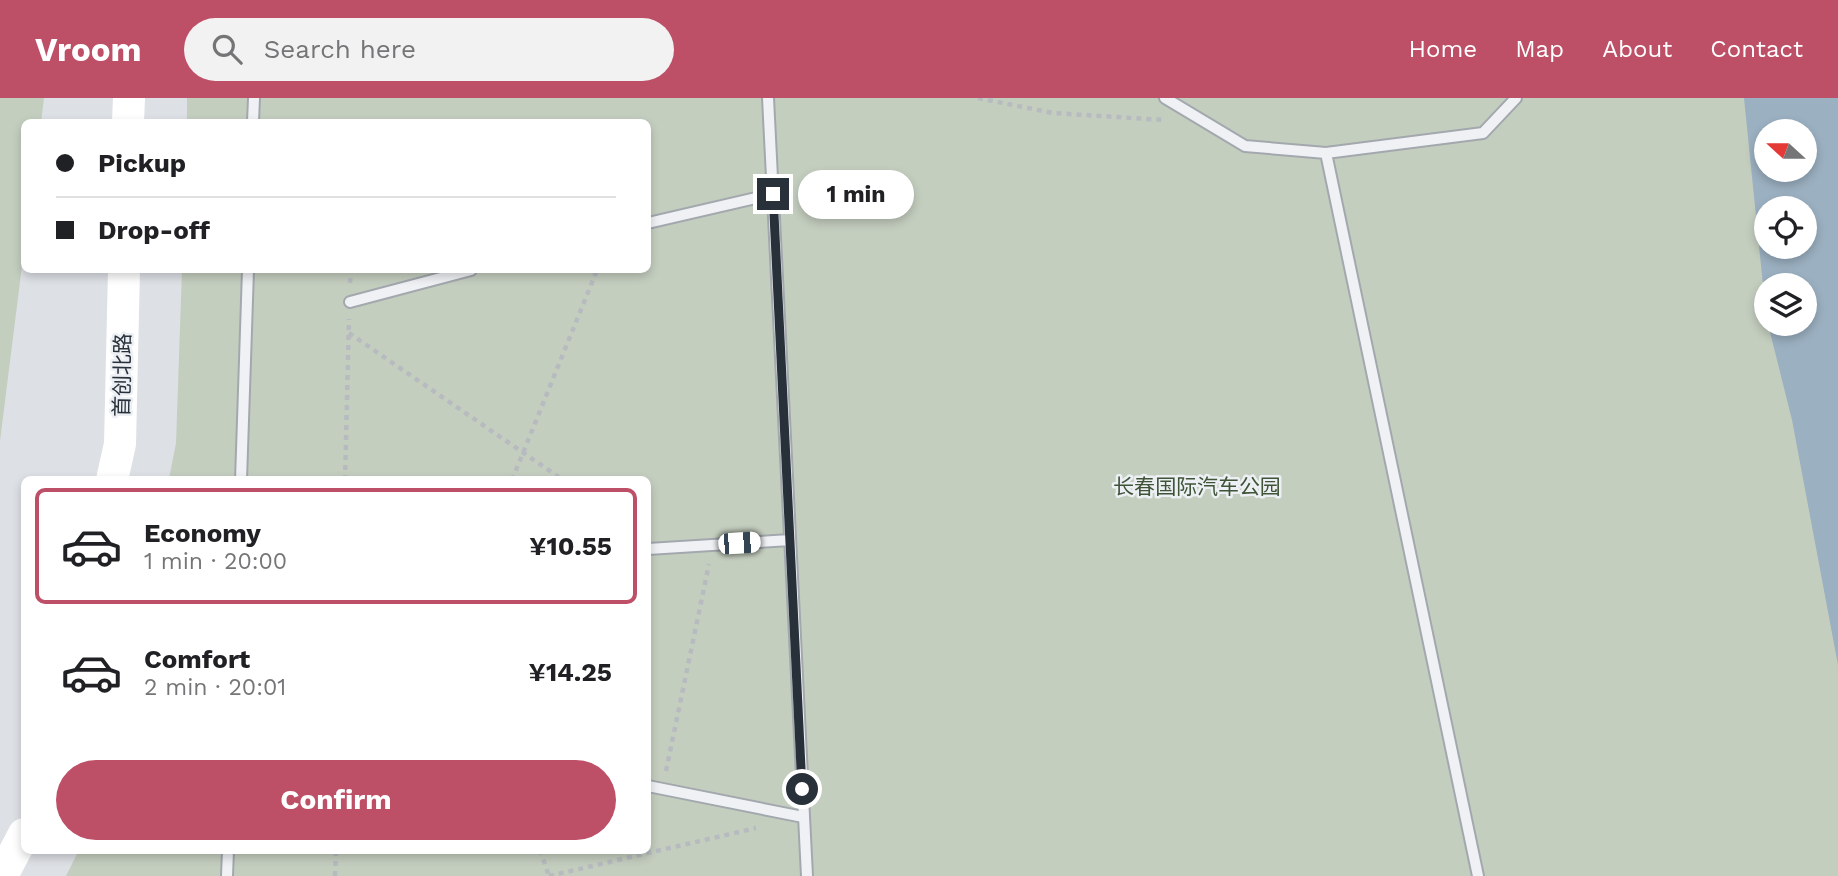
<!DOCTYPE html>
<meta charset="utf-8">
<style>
:root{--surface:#fff;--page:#f2f2f2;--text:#202124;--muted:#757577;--line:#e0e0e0;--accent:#bd4f67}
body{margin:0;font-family:"Work Sans","Noto Sans SC",sans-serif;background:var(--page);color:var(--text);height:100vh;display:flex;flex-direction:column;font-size:26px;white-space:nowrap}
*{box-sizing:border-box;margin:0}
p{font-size:23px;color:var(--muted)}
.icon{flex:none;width:38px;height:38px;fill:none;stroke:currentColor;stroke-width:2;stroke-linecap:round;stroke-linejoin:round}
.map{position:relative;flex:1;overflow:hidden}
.sheet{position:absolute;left:21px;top:378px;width:630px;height:378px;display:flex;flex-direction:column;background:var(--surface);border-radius:10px;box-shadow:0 4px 10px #0003}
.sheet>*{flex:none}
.top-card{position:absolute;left:21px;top:21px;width:630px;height:154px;border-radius:10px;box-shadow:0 4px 10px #0003;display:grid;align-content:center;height:154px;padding:0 35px;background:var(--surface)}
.needle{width:46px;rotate:291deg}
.buttons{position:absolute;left:1754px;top:21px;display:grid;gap:14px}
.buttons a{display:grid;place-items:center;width:63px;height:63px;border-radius:50%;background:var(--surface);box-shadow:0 4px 10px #0003;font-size:35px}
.end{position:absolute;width:32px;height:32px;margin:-16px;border:9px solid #283039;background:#fff;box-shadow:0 0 0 4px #fff}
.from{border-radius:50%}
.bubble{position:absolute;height:49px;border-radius:24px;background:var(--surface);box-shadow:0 4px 10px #0003;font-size:23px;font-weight:700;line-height:49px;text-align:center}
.car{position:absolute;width:21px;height:42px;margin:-21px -10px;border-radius:9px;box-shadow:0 0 5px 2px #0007;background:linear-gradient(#fff 24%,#345 0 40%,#fff 0 76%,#345 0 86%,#fff 0)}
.top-card b{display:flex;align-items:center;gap:24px;height:66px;font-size:26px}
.top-card b+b{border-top:2px solid var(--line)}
.top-card i{width:18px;height:18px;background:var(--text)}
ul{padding:12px 0 0;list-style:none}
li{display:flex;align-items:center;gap:21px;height:116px;margin:0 14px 10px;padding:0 21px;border:4px solid transparent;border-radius:10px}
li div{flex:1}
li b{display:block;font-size:26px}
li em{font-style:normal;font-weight:700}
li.current{border-color:var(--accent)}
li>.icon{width:63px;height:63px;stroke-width:1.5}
.button{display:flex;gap:14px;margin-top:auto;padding:14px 35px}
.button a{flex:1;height:80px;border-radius:42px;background:var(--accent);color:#fff;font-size:28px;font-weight:700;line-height:80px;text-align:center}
header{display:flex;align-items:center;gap:42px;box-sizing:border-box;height:98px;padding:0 35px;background:var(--accent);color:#fff}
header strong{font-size:33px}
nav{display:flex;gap:38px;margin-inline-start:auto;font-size:24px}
.search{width:490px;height:63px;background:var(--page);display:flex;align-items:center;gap:18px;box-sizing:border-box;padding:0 24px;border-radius:38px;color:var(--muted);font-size:26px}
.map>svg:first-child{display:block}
</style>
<header>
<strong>Vroom</strong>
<div class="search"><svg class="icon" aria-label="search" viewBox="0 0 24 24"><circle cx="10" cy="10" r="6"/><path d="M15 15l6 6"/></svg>Search here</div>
<nav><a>Home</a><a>Map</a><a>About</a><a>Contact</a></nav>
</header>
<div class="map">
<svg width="1838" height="778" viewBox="0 0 1838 778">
<rect width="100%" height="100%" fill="#dde0e5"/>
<path fill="#c4cebf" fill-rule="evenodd" d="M0,0H44L41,24H24V152L0,343Z
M187,0H1838V778H66L79,752H648V382L169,381L176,345L182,172H648V24H187ZM1766,33H1804V72H1766ZM1766,110H1804V149H1766ZM1766,187H1804V226H1766Z"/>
<path fill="#9bb0c1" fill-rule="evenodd" d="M1744,0H1838V567L1792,322L1768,226H1804V187H1766V217ZM1766,33H1804V72H1766ZM1766,110H1804V149H1766Z"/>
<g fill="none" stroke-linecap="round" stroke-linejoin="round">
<g stroke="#a3a8ae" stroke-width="14">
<path id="lane" d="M768,0L807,778
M1165,0L1245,48L1326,55L1483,35L1516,0
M253,24L254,0
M1326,55L1478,778
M648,125L773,96
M350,204L471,172
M241,382L248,172
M648,451L790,442
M648,688L803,719
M227,778L228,752"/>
</g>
<path stroke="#b7bbc0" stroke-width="4.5" stroke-dasharray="5 5" stroke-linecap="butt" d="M978,0L1053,15L1164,22
M350,185L351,172
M349,235L563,382
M345,382L349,221
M512,382L597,172
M666,673L709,466
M540,752L549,778
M335,778L336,752
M549,778L756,730"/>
<use href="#lane" stroke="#eff1f4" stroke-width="10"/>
<path stroke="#fff" stroke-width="32" d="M128,24L129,0
M112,382L120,346L124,172
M2,778L24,736"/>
</g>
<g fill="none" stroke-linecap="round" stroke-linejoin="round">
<path stroke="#283039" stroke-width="9" d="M773,96L802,691"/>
</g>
<g text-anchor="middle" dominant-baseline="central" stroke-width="5" stroke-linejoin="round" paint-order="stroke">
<g font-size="21" fill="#283039" stroke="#eceff3">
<text transform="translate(122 277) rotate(-89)">首创北路</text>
</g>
<g font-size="21" fill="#3f5337" stroke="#eceff3">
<text x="1197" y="388">长春国际汽车公园</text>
</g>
</g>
</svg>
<div class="buttons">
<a><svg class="needle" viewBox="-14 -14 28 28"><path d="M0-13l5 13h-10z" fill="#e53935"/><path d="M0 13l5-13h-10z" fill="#757577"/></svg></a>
<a><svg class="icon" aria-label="locate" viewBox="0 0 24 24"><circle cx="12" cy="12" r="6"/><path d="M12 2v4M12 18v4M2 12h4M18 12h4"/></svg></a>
<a><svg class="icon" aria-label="layers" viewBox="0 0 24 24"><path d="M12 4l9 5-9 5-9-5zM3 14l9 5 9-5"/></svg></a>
</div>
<i class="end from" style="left:802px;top:691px"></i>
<i class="end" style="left:773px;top:96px"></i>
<div class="bubble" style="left:798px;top:72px;width:116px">1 min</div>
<i class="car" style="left:739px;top:445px;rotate:86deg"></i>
<div class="top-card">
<b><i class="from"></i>Pickup</b>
<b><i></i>Drop-off</b>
</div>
<section class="sheet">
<ul>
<li class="current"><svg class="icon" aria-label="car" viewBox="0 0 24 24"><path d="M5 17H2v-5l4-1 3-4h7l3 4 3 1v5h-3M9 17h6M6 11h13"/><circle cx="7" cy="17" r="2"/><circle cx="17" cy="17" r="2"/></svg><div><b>Economy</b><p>1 min · 20:00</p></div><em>¥10.55</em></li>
<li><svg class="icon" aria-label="car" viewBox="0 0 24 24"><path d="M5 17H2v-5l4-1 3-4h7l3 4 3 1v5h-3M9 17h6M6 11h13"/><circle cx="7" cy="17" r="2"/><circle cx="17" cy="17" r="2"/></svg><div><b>Comfort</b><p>2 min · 20:01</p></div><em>¥14.25</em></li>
</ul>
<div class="button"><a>Confirm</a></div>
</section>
</div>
